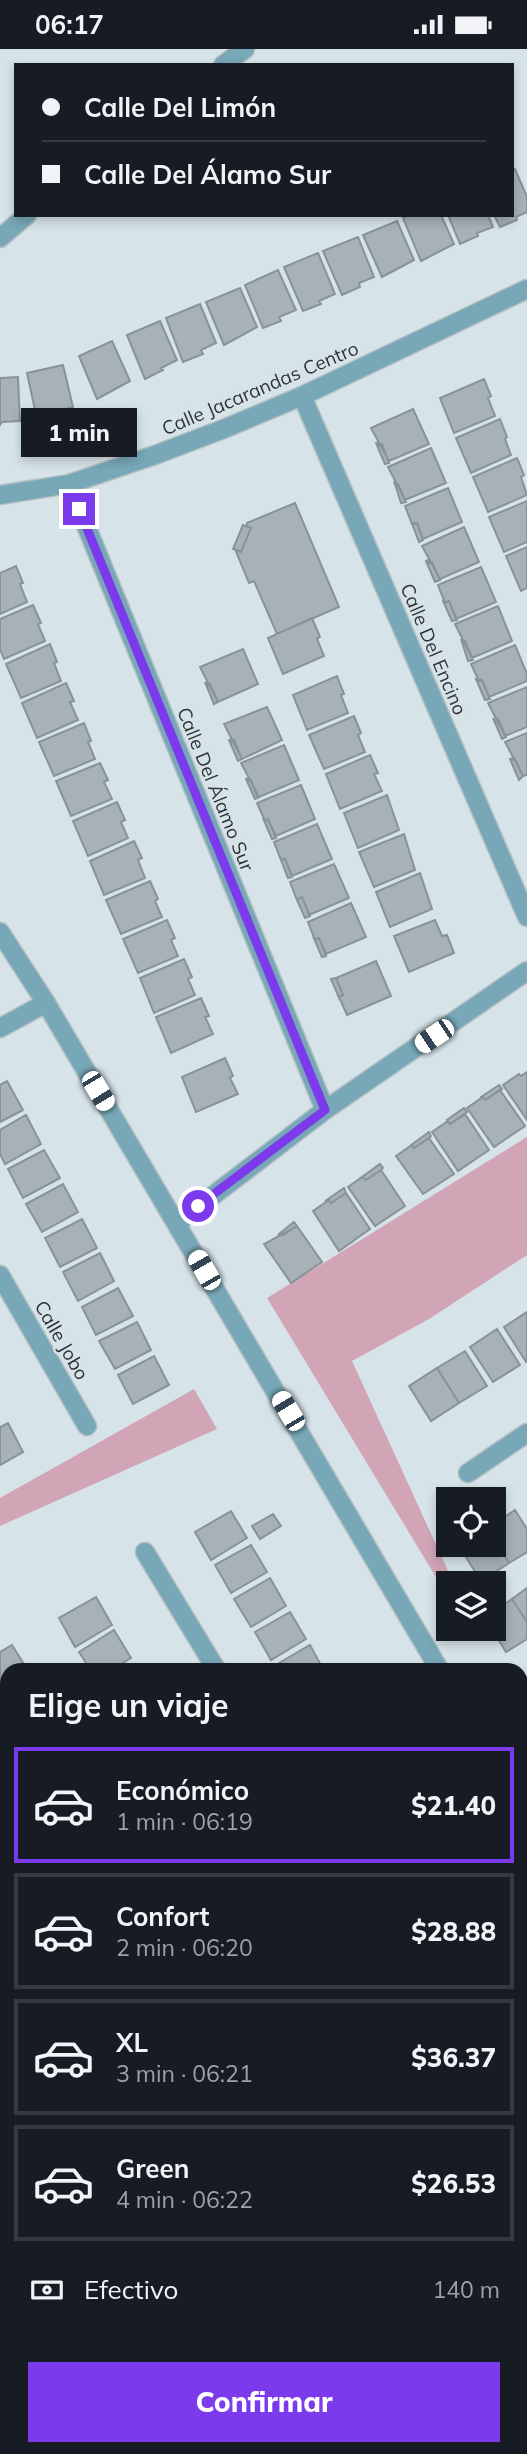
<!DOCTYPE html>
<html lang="es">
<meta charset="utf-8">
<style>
:root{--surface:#171b24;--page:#242831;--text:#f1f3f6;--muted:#9ea1a6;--line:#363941;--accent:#7c3aed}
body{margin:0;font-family:Mulish,sans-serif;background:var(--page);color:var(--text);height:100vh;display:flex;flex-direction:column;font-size:26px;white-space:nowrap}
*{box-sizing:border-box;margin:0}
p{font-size:23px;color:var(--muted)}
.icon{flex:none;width:38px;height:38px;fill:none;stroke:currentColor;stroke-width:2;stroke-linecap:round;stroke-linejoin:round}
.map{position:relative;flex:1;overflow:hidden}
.drawer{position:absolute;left:0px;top:1614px;width:528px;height:793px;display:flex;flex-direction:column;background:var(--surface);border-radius:21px 21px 0 0;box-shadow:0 4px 10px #0003}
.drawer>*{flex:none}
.banner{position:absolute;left:14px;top:14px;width:500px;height:154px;border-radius:0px;box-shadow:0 4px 10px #0003;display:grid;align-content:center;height:154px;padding:0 28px;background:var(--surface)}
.buttons{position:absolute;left:436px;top:1438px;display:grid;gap:14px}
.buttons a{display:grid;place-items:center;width:70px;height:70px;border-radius:0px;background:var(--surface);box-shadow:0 4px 10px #0003;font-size:35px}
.end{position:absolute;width:32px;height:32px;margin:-16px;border:9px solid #7c3aed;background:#fff;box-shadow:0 0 0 4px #fff}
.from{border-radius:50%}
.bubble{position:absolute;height:49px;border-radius:0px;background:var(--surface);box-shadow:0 4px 10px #0003;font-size:23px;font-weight:800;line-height:49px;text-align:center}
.car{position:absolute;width:21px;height:42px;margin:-21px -10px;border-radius:9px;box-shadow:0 0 5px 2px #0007;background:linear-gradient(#fff 24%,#345 0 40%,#fff 0 76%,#345 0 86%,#fff 0)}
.banner b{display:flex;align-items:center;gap:24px;height:66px;font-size:26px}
.banner b+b{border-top:2px solid var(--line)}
.banner i{width:18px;height:18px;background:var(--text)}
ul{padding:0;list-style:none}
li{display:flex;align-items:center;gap:21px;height:116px;margin:0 14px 10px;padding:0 14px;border:4px solid var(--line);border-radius:0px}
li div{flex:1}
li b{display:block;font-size:26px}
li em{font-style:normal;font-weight:800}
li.current{border-color:var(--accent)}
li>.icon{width:63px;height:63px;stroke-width:1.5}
h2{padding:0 28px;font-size:32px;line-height:84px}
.pay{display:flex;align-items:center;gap:18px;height:77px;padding:0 28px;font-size:26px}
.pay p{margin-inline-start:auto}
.action{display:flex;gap:14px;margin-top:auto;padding:14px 28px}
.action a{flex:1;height:80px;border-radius:0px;background:var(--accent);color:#fff;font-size:28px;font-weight:800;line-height:80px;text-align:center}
.status{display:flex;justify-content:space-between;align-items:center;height:49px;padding:0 35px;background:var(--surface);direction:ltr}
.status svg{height:19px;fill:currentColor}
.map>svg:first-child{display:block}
</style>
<div class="status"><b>06:17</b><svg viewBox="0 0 49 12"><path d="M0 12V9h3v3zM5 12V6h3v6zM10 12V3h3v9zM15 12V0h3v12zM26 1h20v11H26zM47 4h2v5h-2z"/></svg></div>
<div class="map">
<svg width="527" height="2405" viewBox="0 0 527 2405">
<rect width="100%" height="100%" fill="#d6e3e8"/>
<path fill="#d1a5b6" d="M527,1088V1206L429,1270L352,1312L454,1535H448V1548L267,1249Z
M194,1340L217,1380L0,1477V1449Z"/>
<path fill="#a6b2b7" stroke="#889398" stroke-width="2" d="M515,120L527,148V163L516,168L517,171L500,178L494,166H513V122Z
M409,166H441L454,195L421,212L403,169Z
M448,166H488L493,178L477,184L478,187L460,195Z
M397,172L414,211L382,228L363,186Z
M358,188L374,228L359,234L360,238L342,246L323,202Z
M318,204L335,245L319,252L321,255L303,262L284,218Z
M278,221L296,261L279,268L281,272L263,279L245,236Z
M240,239L257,278L224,296L206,253Z
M200,255L216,294L201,301L203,305L183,313L166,269Z
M160,272L177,311L161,319L163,321L145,330L127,286Z
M112,292L130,332L97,350L79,307Z
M63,316L73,358L55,363L56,366L37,370L27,324Z
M18,328L20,372L2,373L0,376V329Z
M484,330L491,347L488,349L495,367L454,384L440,349Z
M413,360L429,395L389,412L371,379Z
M500,370L507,388L505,390L511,406L471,424L456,389Z
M378,393L379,397L382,395L389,414L385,415L376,394Z
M431,399L446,434L405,451L388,418Z
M517,409L524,426L521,428L527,446L488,463L473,428Z
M394,432L395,436L398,435L406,453L401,454Z
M448,439L462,473L423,490L417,474L412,475L405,457Z
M527,452V493L504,503L489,468Z
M295,454L339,558L277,585L254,532L249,534L235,500L241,503L251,479L247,477V474Z
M411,472L412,475L417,474L423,491L419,493Z
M243,476L251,479L241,503L233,500Z
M464,478L479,513L440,530L422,497Z
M527,498V539L521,542L506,507Z
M428,511L429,514L432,513L440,531L435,533L426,512Z
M16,517L23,534L20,535L27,553L0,565V524Z
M481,518L496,553L456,570L449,552L445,554L438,536Z
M444,551L445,554L449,552L457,571L452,572L443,552Z
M33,556L41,574L38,575L45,592L4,610L0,600V570Z
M498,557L512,592L472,609L455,575Z
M312,569L320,588L317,590L324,607L283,625L268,589Z
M461,590L463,593L465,592L473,611L468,612Z
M50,595L57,613L54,614L61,632L21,649L6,615Z
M515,596L527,625V632L489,648L482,631L479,632L471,615Z
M243,600L258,635L218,653L200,618Z
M337,627L344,645L341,646L348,664L307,681L293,646Z
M476,630L482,631L490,650L485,651Z
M205,633L208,636L210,635L218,653L214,655Z
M66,634L74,652L70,653L78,671L37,689L22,654Z
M527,638V678L505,687L488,654Z
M267,658L282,691L242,710L224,675Z
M354,667L361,684L358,686L365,703L324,720L309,686Z
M493,669L495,672L498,670L506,688L502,690Z
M84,674L91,692L88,693L95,710L54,727L39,693Z
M527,684V726L523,727L505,693Z
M231,690V693L234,691L242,710L238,712L229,691Z
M284,696L299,731L259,748L241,714Z
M370,706L378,724L374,725L382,742L340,760L326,725Z
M512,709L513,711L515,710L523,727L519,731L510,710Z
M100,714L108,731L104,733L112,750L71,767L56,732Z
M248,729V732L251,731L258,749L255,750L246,730Z
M301,736L315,770L276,787L268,770L265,772L257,754Z
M387,746L399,781L358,799L344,764Z
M117,753L125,771L121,773L128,789L88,807L73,772Z
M263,769L265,772L268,770L276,789L272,790Z
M317,775L332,810L292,827L285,810L281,811L274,793Z
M404,785L415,821L374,838L359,803Z
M134,792L142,809L138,811L145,829L104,846L90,812Z
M280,808L281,811L285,810L292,828L288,829Z
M334,815L349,849L309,866L302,848L297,851L290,833Z
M420,824L432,860L390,878L376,843Z
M150,832L158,850L155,852L162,868L121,885L106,851Z
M302,848L310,867L305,869L297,851Z
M351,854L366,888L326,905L319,889L315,891L308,873Z
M167,871L175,889L171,891L178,907L138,924L123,890Z
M435,871L442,887L447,886L454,904L409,923L394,887Z
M313,887L315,891L319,889L326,907L322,908Z
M184,910L192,928L188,930L195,946L154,964L140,929Z
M376,912L391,947L347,966L339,948L343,946L336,929Z
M336,929L343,946L339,948L340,951L331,930Z
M201,949L209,967L205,968L213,985L171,1004L156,968Z
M225,1009L233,1027L230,1029L238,1045L196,1063L182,1028Z
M527,1023V1071L503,1036L519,1025L521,1027Z
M7,1032L23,1061L0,1073V1036Z
M499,1036L502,1040L485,1051L483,1048L481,1049V1048Z
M500,1041L525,1077L494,1098L467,1059L483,1048L485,1051Z
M464,1059L467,1063L450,1075L447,1071Z
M465,1065L489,1101L458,1122L432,1083L448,1072L450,1075Z
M26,1066L41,1095L5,1115L0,1105V1081Z
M429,1083L431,1087L429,1089L414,1099L411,1096Z
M429,1089L454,1125L423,1145L396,1107L412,1096L414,1099Z
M44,1101L60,1129L23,1149L8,1120Z
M380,1115L383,1119L381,1121L366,1131L362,1128Z
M381,1121L405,1157L375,1177L348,1138L362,1128L366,1131Z
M63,1135L78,1163L42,1183L26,1155Z
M344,1139L346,1144L331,1154L329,1151L325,1152Z
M346,1144L370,1180L339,1202L313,1162L329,1151L331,1154Z
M82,1170L97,1199L60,1218L45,1189Z
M294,1173L297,1177L283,1186L279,1185Z
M297,1177L322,1213L291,1234L264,1195Z
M100,1204L114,1232L78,1252L63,1223Z
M118,1239L133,1267L96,1286L82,1258Z
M527,1263V1312L526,1313L504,1278Z
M137,1273L151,1301L115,1320L99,1292Z
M497,1280L520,1316L493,1333L470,1298Z
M465,1302L487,1337L459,1354L437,1319Z
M154,1307L169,1336L133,1355L118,1326Z
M437,1319L459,1354L431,1372L409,1337Z
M8,1374L23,1403L0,1416V1378Z
M515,1461L527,1480V1503L509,1514L494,1490V1475Z
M231,1462L247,1489L211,1511L195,1483Z
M273,1465L281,1477L260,1490L252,1477Z
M494,1490L509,1514L481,1532L459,1497L494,1496Z
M251,1496L267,1523L231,1544L215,1516Z
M270,1529L286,1557L251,1578L234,1550Z
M527,1539V1573L512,1550Z
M96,1548L112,1576L75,1598L59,1569Z
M512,1550L527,1573V1590L506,1603L492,1580L494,1562Z
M290,1563L306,1590L271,1611L255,1583Z
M114,1581L131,1609L113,1620H90L79,1603Z
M12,1596L27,1620H7V1637L0,1641V1603Z
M310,1596L323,1620H276L274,1617Z
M7,1645V1669L0,1658V1649Z
M0,1895L7,1907V1919L0,1923Z
M7,1927V1964L0,1968V1931Z
M527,1993V2013L522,2003V1995Z
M522,2288L527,2298V2326L522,2329Z
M1,2314L7,2326V2347L0,2350Z
M527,2332V2374L522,2377V2335Z
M7,2359V2395L0,2398V2362Z
M23,2399H45L48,2405H12Z"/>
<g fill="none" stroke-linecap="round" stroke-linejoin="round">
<g stroke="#b4c0c4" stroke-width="21">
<path id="minor" d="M302,347L527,868
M69,435L325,1061
M0,446L69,435L155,406L226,379L302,347L527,240
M0,979L46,954
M177,1174L325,1061L527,922
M0,1226L87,1377
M468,1424L527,1384
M145,1503L216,1620
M0,1765L7,1777
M522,2143L527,2153
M0,2145L7,2158
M134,2399L137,2405"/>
</g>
<g stroke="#b4c0c4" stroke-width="21">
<path id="tertiary" d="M223,16L245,0
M0,189L27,166
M0,883L46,954L439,1620
M522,1756L527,1765
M522,1859L527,1855"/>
</g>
<use href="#minor" stroke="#78a7b7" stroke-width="18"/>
<use href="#tertiary" stroke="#78a7b7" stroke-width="18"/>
</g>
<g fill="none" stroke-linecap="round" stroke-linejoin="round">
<path stroke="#7c3aed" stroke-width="9" d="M79,460L325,1061L198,1157"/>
</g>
<g text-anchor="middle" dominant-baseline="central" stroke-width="5" stroke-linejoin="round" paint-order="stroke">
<g font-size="19" fill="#2e3335" stroke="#d6e3e8">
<text transform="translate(260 339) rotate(-23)">Calle Jacarandas Centro</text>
<text transform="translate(434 600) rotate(67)">Calle Del Encino</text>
<text transform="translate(216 740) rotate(68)">Calle Del Álamo Sur</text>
<text transform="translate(62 1291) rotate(60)">Calle Jobo</text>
</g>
</g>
</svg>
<div class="buttons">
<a><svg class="icon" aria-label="locate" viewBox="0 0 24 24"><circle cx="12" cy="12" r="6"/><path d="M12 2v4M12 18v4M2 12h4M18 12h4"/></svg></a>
<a><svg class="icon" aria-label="layers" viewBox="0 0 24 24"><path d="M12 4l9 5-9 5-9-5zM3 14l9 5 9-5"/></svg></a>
</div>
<i class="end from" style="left:198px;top:1157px"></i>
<i class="end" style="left:79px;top:460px"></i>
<div class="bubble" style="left:21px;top:359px;width:116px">1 min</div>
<i class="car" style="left:434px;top:987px;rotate:236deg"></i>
<i class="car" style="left:98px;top:1042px;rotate:149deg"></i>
<i class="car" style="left:204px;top:1221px;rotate:330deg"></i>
<i class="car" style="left:288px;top:1362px;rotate:329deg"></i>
<div class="banner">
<b><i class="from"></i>Calle Del Limón</b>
<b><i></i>Calle Del Álamo Sur</b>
</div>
<section class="drawer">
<h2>Elige un viaje</h2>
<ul>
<li class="current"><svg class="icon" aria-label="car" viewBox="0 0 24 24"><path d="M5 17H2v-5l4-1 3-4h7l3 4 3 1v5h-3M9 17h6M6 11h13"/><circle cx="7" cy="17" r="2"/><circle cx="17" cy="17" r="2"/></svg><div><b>Económico</b><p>1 min · 06:19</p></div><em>$21.40</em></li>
<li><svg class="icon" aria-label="car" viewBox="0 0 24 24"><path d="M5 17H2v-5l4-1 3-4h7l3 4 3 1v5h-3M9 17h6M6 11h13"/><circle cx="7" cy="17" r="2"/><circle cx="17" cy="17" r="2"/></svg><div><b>Confort</b><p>2 min · 06:20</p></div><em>$28.88</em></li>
<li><svg class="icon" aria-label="car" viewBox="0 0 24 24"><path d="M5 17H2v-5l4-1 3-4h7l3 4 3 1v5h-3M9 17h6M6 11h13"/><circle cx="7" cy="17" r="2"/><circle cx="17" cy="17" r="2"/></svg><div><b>XL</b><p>3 min · 06:21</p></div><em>$36.37</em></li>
<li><svg class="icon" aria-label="car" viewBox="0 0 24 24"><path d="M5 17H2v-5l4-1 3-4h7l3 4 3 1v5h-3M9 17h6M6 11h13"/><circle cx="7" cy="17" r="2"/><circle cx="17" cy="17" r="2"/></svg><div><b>Green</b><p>4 min · 06:22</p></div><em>$26.53</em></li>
</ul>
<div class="pay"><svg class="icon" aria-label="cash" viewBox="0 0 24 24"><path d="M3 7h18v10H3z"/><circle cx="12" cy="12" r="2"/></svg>Efectivo<p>140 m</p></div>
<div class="action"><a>Confirmar</a></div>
</section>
</div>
